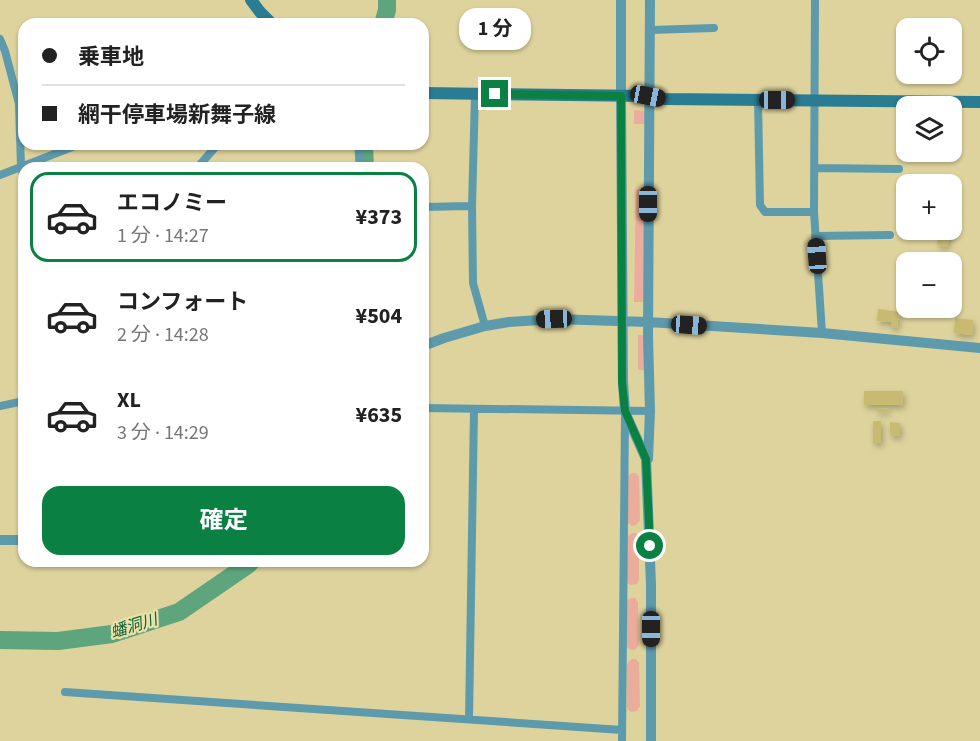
<!DOCTYPE html>
<html lang="ja">
<meta charset="utf-8">
<style>
:root{--surface:#fff;--page:#f6f6f6;--text:#222;--muted:#767676;--line:#e0e0e0;--accent:#0b8043}
body{margin:0;font-family:"Source Sans 3","Noto Sans JP",sans-serif;background:var(--page);color:var(--text);height:100vh;display:flex;flex-direction:column;font-size:22px;white-space:nowrap}
*{box-sizing:border-box;margin:0}
p{font-size:20px;color:var(--muted)}
.icon{flex:none;width:33px;height:33px;fill:none;stroke:currentColor;stroke-width:2;stroke-linecap:round;stroke-linejoin:round}
.map{position:relative;flex:1;overflow:hidden}
.drawer{position:absolute;left:18px;top:162px;width:411px;height:405px;display:flex;flex-direction:column;background:var(--surface);border-radius:18px;box-shadow:0 2px 4px #0004}
.drawer>*{flex:none}
.banner{position:absolute;left:18px;top:18px;width:411px;height:132px;border-radius:18px;box-shadow:0 2px 4px #0004;display:grid;align-content:center;height:132px;padding:0 24px;background:var(--surface)}
.fabs{position:absolute;left:896px;top:18px;display:grid;gap:12px}
.fabs a{display:grid;place-items:center;width:66px;height:66px;border-radius:12px;background:var(--surface);box-shadow:0 2px 4px #0004;font-size:30px}
.end{position:absolute;width:27px;height:27px;margin:-14px;border:8px solid #0b8043;background:#fff;box-shadow:0 0 0 3px #fff}
.from{border-radius:50%}
.bubble{position:absolute;height:42px;border-radius:18px;background:var(--surface);box-shadow:0 2px 4px #0004;font-size:20px;font-weight:700;line-height:42px;text-align:center}
.car{position:absolute;width:18px;height:36px;margin:-18px -9px;border-radius:8px;box-shadow:0 0 4px 2px #0007;background:linear-gradient(#222 24%,#8ab4d8 0 40%,#222 0 76%,#8ab4d8 0 86%,#222 0)}
.banner b{display:flex;align-items:center;gap:21px;height:57px;font-size:22px}
.banner b+b{border-top:2px solid var(--line)}
.banner i{width:15px;height:15px;background:var(--text)}
ul{padding:10px 0 0;list-style:none}
li{display:flex;align-items:center;gap:18px;height:90px;margin:0 12px 9px;padding:0 12px;border:3px solid transparent;border-radius:18px}
li div{flex:1}
li b{display:block;font-size:22px}
li em{font-style:normal;font-weight:700}
li.current{border-color:var(--accent)}
li>.icon{width:54px;height:54px;stroke-width:1.5}
.primary-button{display:flex;gap:12px;margin-top:auto;padding:12px 24px}
.primary-button a{flex:1;height:69px;border-radius:18px;background:var(--accent);color:#fff;font-size:24px;font-weight:700;line-height:69px;text-align:center}
.map>svg:first-child{display:block}
</style>
<div class="map">
<svg width="980" height="741" viewBox="0 0 980 741">
<defs>
<filter id="shadow"><feDropShadow dx="2" dy="3.5" stdDeviation="3" flood-color="#0004"/></filter>
</defs>
<rect width="100%" height="100%" fill="#ded39c"/>
<path fill="#eaad9b" d="M634,110L648,111V124H634Z
M636,189H650L648,302H634Z
M638,335H645L646,370H638Z
M632,473H636L639,477L640,520L636,525L632,526L628,523V476Z
M632,533H636L639,537V580L637,584L631,585L627,583L628,536Z
M631,598H635L638,602L639,645L636,649C632,651 629,650 627,647V600Z
M632,659H636L639,663L640,706L637,711L631,712L628,710L627,707V666L628,662Z"/>
<g fill="none" stroke-linecap="round" stroke-linejoin="round">
<path stroke="#5ea47c" stroke-width="18" d="M383,24L387,10V0
M364,144L365,168
M0,640L58,641L112,634L179,612L249,564L252,561"/>
</g>
<path fill="#c9ba72" filter="url(#shadow)" d="M951,203L956,204L952,223H951Z
M940,230H951L947,247L937,245Z
M878,309L899,312L897,328H891V322L877,321Z
M955,318L973,320L972,335L954,333Z
M864,391H903V405H864Z
M877,408L888,409L889,412H877Z
M873,421H881V443H873Z
M890,422L900,423V436H891V433H890Z"/>
<g fill="none" stroke-linecap="round" stroke-linejoin="round">
<path stroke="#5d9bac" stroke-width="8" d="M815,0L814,212L822,333
M650,30L714,28
M0,39L5,51L19,104L21,167L24,178
M475,94L472,206L473,283L485,326
M758,100L760,205L765,212H814
M358,144L360,168
M197,168L218,144
M815,168L899,169
M0,175L80,144
M423,207L472,206
M815,236L890,235
M0,406L24,401
M423,408L650,411
M65,692L622,730
M469,719L474,409
M622,741L625,414"/>
<path stroke="#5d9bac" stroke-width="10" d="M621,0V96L623,382L625,412L646,459L651,585V741
M423,346L444,338L485,326L509,322L554,319L648,322L822,333L980,348
M648,459L650,411L648,337L650,0
M0,540H24"/>
<path stroke="#297c91" stroke-width="12" d="M251,0L260,12L272,24
M423,93L648,96L665,99L980,102"/>
</g>
<g fill="none" stroke-linecap="round" stroke-linejoin="round">
<path stroke="#0b8043" stroke-width="8" d="M495,94L621,96L622,382L625,411L646,459L650,546"/>
</g>
<g text-anchor="middle" dominant-baseline="central" stroke-width="4.5" stroke-linejoin="round" paint-order="stroke">
<g font-size="16" font-style="italic" fill="#0e633d" stroke="#ebe0a8">
<text transform="translate(134 626) rotate(-17)">蟠洞川</text>
</g>
</g>
</svg>
<div class="fabs">
<a><svg class="icon" aria-label="locate" viewBox="0 0 24 24"><circle cx="12" cy="12" r="6"/><path d="M12 2v4M12 18v4M2 12h4M18 12h4"/></svg></a>
<a><svg class="icon" aria-label="layers" viewBox="0 0 24 24"><path d="M12 4l9 5-9 5-9-5zM3 14l9 5 9-5"/></svg></a>
<a>+</a>
<a>−</a>
</div>
<i class="end from" style="left:650px;top:546px"></i>
<i class="end" style="left:495px;top:94px"></i>
<div class="bubble" style="left:459px;top:8px;width:72px">1 分</div>
<i class="car" style="left:648px;top:96px;rotate:101deg"></i>
<i class="car" style="left:777px;top:100px;rotate:90deg"></i>
<i class="car" style="left:648px;top:204px;rotate:180deg"></i>
<i class="car" style="left:817px;top:256px;rotate:356deg"></i>
<i class="car" style="left:554px;top:319px;rotate:268deg"></i>
<i class="car" style="left:689px;top:325px;rotate:94deg"></i>
<i class="car" style="left:651px;top:629px;rotate:180deg"></i>
<div class="banner">
<b><i class="from"></i>乗車地</b>
<b><i></i>網干停車場新舞子線</b>
</div>
<section class="drawer">
<ul>
<li class="current"><svg class="icon" aria-label="car" viewBox="0 0 24 24"><path d="M5 17H2v-5l4-1 3-4h7l3 4 3 1v5h-3M9 17h6M6 11h13"/><circle cx="7" cy="17" r="2"/><circle cx="17" cy="17" r="2"/></svg><div><b>エコノミー</b><p>1 分 · 14:27</p></div><em>¥373</em></li>
<li><svg class="icon" aria-label="car" viewBox="0 0 24 24"><path d="M5 17H2v-5l4-1 3-4h7l3 4 3 1v5h-3M9 17h6M6 11h13"/><circle cx="7" cy="17" r="2"/><circle cx="17" cy="17" r="2"/></svg><div><b>コンフォート</b><p>2 分 · 14:28</p></div><em>¥504</em></li>
<li><svg class="icon" aria-label="car" viewBox="0 0 24 24"><path d="M5 17H2v-5l4-1 3-4h7l3 4 3 1v5h-3M9 17h6M6 11h13"/><circle cx="7" cy="17" r="2"/><circle cx="17" cy="17" r="2"/></svg><div><b>XL</b><p>3 分 · 14:29</p></div><em>¥635</em></li>
</ul>
<div class="primary-button"><a>確定</a></div>
</section>
</div>
